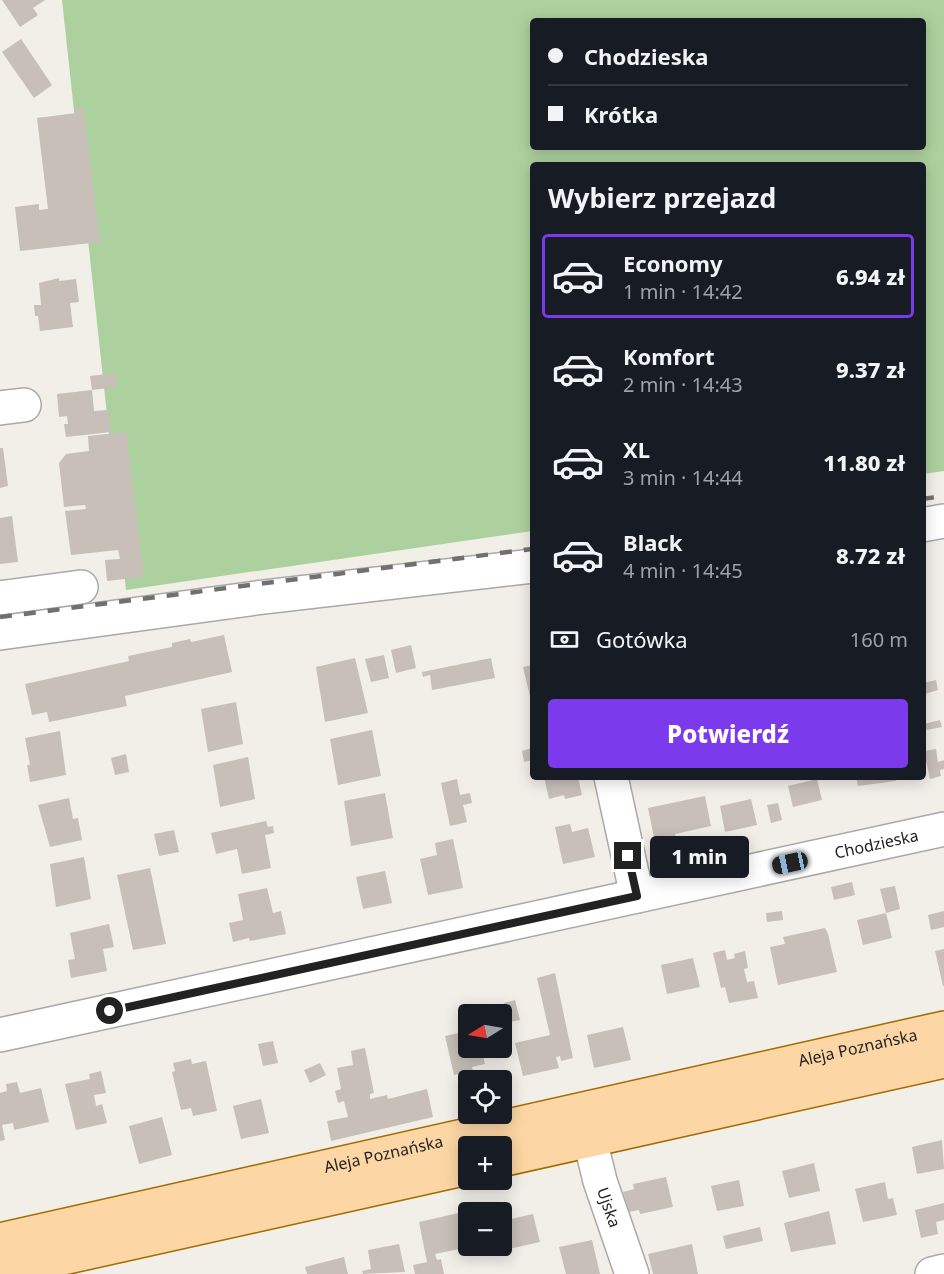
<!DOCTYPE html>
<html lang="pl">
<meta charset="utf-8">
<style>
:root{--surface:#171b24;--page:#20242c;--text:#f1f3f6;--muted:#9ea1a6;--line:#363941;--accent:#7c3aed}
body{margin:0;font-family:"Noto Sans",sans-serif;background:var(--page);color:var(--text);height:100vh;display:flex;flex-direction:column;font-size:22px;white-space:nowrap}
*{box-sizing:border-box;margin:0}
p{font-size:20px;color:var(--muted)}
.icon{flex:none;width:33px;height:33px;fill:none;stroke:currentColor;stroke-width:2;stroke-linecap:round;stroke-linejoin:round}
.map{position:relative;flex:1;overflow:hidden}
.panel{position:absolute;left:530px;top:162px;width:396px;height:618px;display:flex;flex-direction:column;background:var(--surface);border-radius:6px;box-shadow:0 3px 15px #0003}
.panel>*{flex:none}
.guide{position:absolute;left:530px;top:18px;width:396px;height:132px;border-radius:6px;box-shadow:0 3px 15px #0003;display:grid;align-content:center;height:132px;padding:0 18px;background:var(--surface)}
.needle{width:39px;rotate:259deg}
.tools{position:absolute;left:458px;top:1004px;display:grid;gap:12px}
.tools a{display:grid;place-items:center;width:54px;height:54px;border-radius:6px;background:var(--surface);box-shadow:0 3px 15px #0003;font-size:30px}
.end{position:absolute;width:27px;height:27px;margin:-14px;border:8px solid #222;background:#fff;box-shadow:0 0 0 3px #fff}
.from{border-radius:50%}
.bubble{position:absolute;height:42px;border-radius:6px;background:var(--surface);box-shadow:0 3px 15px #0003;font-size:20px;font-weight:800;line-height:42px;text-align:center}
.car{position:absolute;width:18px;height:36px;margin:-18px -9px;border-radius:8px;box-shadow:0 0 4px 2px #0007;background:linear-gradient(#222 24%,#8ab4d8 0 40%,#222 0 76%,#8ab4d8 0 86%,#222 0)}
.guide b{display:flex;align-items:center;gap:21px;height:57px;font-size:22px}
.guide b+b{border-top:2px solid var(--line)}
.guide i{width:15px;height:15px;background:var(--text)}
ul{padding:0;list-style:none}
li{display:flex;align-items:center;gap:18px;height:84px;margin:0 12px 9px;padding:0 6px;border:3px solid transparent;border-radius:6px}
li div{flex:1}
li b{display:block;font-size:22px}
li em{font-style:normal;font-weight:800}
li.current{border-color:var(--accent)}
li>.icon{width:54px;height:54px;stroke-width:1.5}
h2{padding:0 18px;font-size:27px;line-height:72px}
.pay{display:flex;align-items:center;gap:15px;height:66px;padding:0 18px;font-size:22px}
.pay p{margin-inline-start:auto}
.button{display:flex;gap:12px;margin-top:auto;padding:12px 18px}
.button a{flex:1;height:69px;border-radius:6px;background:var(--accent);color:#fff;font-size:24px;font-weight:800;line-height:69px;text-align:center}
.map>svg:first-child{display:block}
</style>
<div class="map">
<svg width="944" height="1274" viewBox="0 0 944 1274">
<rect width="100%" height="100%" fill="#f2efe9"/>
<path fill="#add19e" fill-rule="evenodd" d="M62,0H944V471L923,474L922,165H532V531L126,590ZM532,21H922V147H532Z"/>
<path fill="#c7bfb8" d="M2,0H45L33,8L38,15L20,27Z
M21,39L52,85L34,98L2,52Z
M83,107L100,242L20,251L15,207L39,204V210L48,209L37,118L76,113L75,108Z
M59,278V281L76,279L79,302L70,303L73,327L40,331L38,316H35L34,305H41L39,283Z
M116,373L117,387L92,390L90,376Z
M92,390L94,411L108,410L111,432L66,437L64,424H68L67,416L59,417L57,394Z
M126,432L144,577L107,581L105,560L120,559L118,550L71,555L65,511L86,509L85,505L64,507L59,463L66,454L89,451L88,436Z
M0,448H3L8,486L0,488Z
M12,516L18,562L0,564V518Z
M224,635L232,672L125,696L127,706L49,722L47,712L32,715L25,684L129,661L128,656L172,647V643L190,639L191,642Z
M411,645L416,668L396,673L391,650Z
M384,655L389,678L371,682L365,659Z
M355,658L368,713L325,722L316,667Z
M491,658L495,678L432,690L430,675L423,677L422,672Z
M532,665V705L523,667Z
M936,680L938,690L925,694L923,683Z
M236,702L243,744L208,752L201,709Z
M940,720L942,727L926,730L924,724Z
M372,730L381,776L338,785L330,739Z
M60,731L66,775L30,782L27,765H30L25,738Z
M532,748V760L524,762L522,751Z
M936,749L938,762L944,760V769L940,770L941,776L930,779L924,751Z
M126,754L129,772L115,775L111,758Z
M248,757L255,799L220,807L213,765Z
M544,777H578L582,795L565,799L564,795L549,799Z
M856,777H896V781L858,786Z
M457,779L460,795L470,793L472,803L463,805L467,822L450,826L441,783Z
M817,779L822,800L793,807L788,786Z
M385,793L393,838L351,846L344,801Z
M705,796L711,826L675,834L677,843L656,847L648,808Z
M69,798L73,819L78,818L82,840L50,847L38,805Z
M751,799L757,825L725,832L720,806Z
M778,803L782,820L771,823L767,805Z
M266,821L268,827L273,826L274,833L265,835L271,868L242,874L237,849L216,854L211,833Z
M570,824L572,832L588,828L595,857L563,864L555,827Z
M174,830L179,852L159,856L154,834Z
M453,839L463,888L428,895L420,859L437,855L435,843Z
M84,857L91,899L56,907L50,864Z
M150,868L166,944L133,950L117,875Z
M385,871L392,903L363,909L356,877Z
M852,882L855,895L834,900L831,887Z
M895,886L900,909L886,913L880,889Z
M267,888L273,913L281,911L286,934L250,941L249,938L233,942L229,923L243,920L238,894Z
M782,911L783,920L767,922L766,913Z
M944,911V927L931,930L928,915Z
M886,913L892,938L863,945L857,920Z
M109,924L114,947L103,949L107,971L71,978L68,960L75,959L70,933Z
M825,928L828,934L837,972L778,985L770,947L785,944L783,937Z
M944,949V986H943L935,951Z
M725,950L727,960L735,958L734,954L745,951L748,968L744,969L747,982L754,981L758,998L729,1003L725,987L721,988L713,953Z
M693,958L700,987L667,994L661,965Z
M555,973L573,1058L561,1061L560,1056L556,1057L559,1068L523,1076L515,1043L550,1035L537,978Z
M515,1000L520,1020L510,1022L504,1003Z
M623,1027L631,1060L594,1068L587,1035Z
M468,1031V1047H481L485,1064L472,1067L473,1071L454,1075L445,1036Z
M273,1041L278,1063L263,1066L258,1044Z
M365,1048L374,1093L370,1094V1099L387,1095L388,1099L427,1089L433,1117L331,1141L327,1121L348,1117L344,1101L338,1103L335,1091L341,1089L337,1068L353,1065L351,1051Z
M191,1059L192,1064L206,1061L217,1111L193,1116L191,1108L181,1110L172,1072L175,1071L173,1063Z
M320,1063L326,1075L310,1083L304,1070Z
M101,1071L106,1093L94,1095L96,1106L102,1104L107,1123L76,1130L65,1084L90,1079L89,1074Z
M17,1082L20,1093L41,1088L49,1122L14,1130L13,1123L2,1125L5,1140L0,1141V1093L7,1091L6,1084Z
M261,1099L269,1133L241,1139L233,1106Z
M162,1117L172,1155L139,1164L129,1126Z
M942,1140L944,1169L917,1174L912,1147Z
M814,1163L820,1191L789,1198L782,1171Z
M666,1177L673,1207L640,1214L639,1210L629,1212L623,1192L634,1189L633,1184Z
M739,1180L744,1206L717,1211L711,1186Z
M885,1182L888,1199L893,1198L897,1215L863,1222L855,1189Z
M944,1203V1220L936,1222L938,1234L921,1238L915,1210Z
M829,1211L836,1244L791,1252L784,1223Z
M463,1212L468,1234V1245L473,1246L435,1254L437,1260L441,1259L444,1274H415L413,1265L427,1262L419,1222Z
M533,1214L540,1242L509,1249L503,1221Z
M760,1227L763,1241L726,1249L723,1236Z
M592,1240L600,1274H566L559,1247Z
M399,1244L405,1272L363,1274L362,1271L371,1269L368,1250Z
M692,1244L698,1274H653L648,1254Z
M344,1257L348,1274H307L305,1267Z"/>
<g fill="none" stroke-linecap="round" stroke-linejoin="round">
<g stroke="#a9a9a9" stroke-width="36">
<g id="minor">
<path d="M0,408L24,405"/>
<path d="M922,525L944,521"/>
<path d="M0,598L81,587"/>
<path d="M0,633L256,598L532,566"/>
<path d="M611,777L637,896"/>
<path id="s1" d="M0,1035L944,829"/>
<path id="s2" d="M590,1140L600,1181L632,1274"/>
<path d="M932,1274L944,1271"/>
</g>
</g>
<g stroke="#a06b00" stroke-width="36">
<g id="major">
<path d="M501,1160L944,1061"/>
<path id="s3" d="M0,1240L944,1028"/>
<path d="M0,1272L468,1168"/>
</g>
</g>
<use href="#minor" stroke="#fff" stroke-width="33"/>
<use href="#major" stroke="#fcd6a4" stroke-width="33"/>
<path stroke="#707070" stroke-width="4.5" stroke-dasharray="12 12" stroke-linecap="butt" d="M922,499L944,496
M0,617L532,549"/>
</g>
<g fill="none" stroke-linecap="round" stroke-linejoin="round">
<path stroke="#222" stroke-width="8" d="M110,1011L637,896L628,856"/>
</g>
<g text-anchor="middle" dominant-baseline="central" stroke-width="5" stroke-linejoin="round" paint-order="stroke">
<g font-size="16" fill="#222" stroke="#fff">
<text stroke="none"><textPath href="#s1" startOffset="897">Chodzieska</textPath></text>
<text stroke="none"><textPath href="#s3" startOffset="879">Aleja Poznańska</textPath></text>
<text stroke="none"><textPath href="#s3" startOffset="393">Aleja Poznańska</textPath></text>
<text stroke="none"><textPath href="#s2" startOffset="70">Ujska</textPath></text>
</g>
</g>
</svg>
<div class="tools">
<a><svg class="needle" viewBox="-14 -14 28 28"><path d="M0-13l5 13h-10z" fill="#e53935"/><path d="M0 13l5-13h-10z" fill="#9ea1a6"/></svg></a>
<a><svg class="icon" aria-label="locate" viewBox="0 0 24 24"><circle cx="12" cy="12" r="6"/><path d="M12 2v4M12 18v4M2 12h4M18 12h4"/></svg></a>
<a>+</a>
<a>−</a>
</div>
<i class="end from" style="left:110px;top:1011px"></i>
<i class="end" style="left:628px;top:856px"></i>
<div class="bubble" style="left:650px;top:836px;width:99px">1 min</div>
<i class="car" style="left:790px;top:863px;rotate:258deg"></i>
<div class="guide">
<b><i class="from"></i>Chodzieska</b>
<b><i></i>Krótka</b>
</div>
<section class="panel">
<h2>Wybierz przejazd</h2>
<ul>
<li class="current"><svg class="icon" aria-label="car" viewBox="0 0 24 24"><path d="M5 17H2v-5l4-1 3-4h7l3 4 3 1v5h-3M9 17h6M6 11h13"/><circle cx="7" cy="17" r="2"/><circle cx="17" cy="17" r="2"/></svg><div><b>Economy</b><p>1 min · 14:42</p></div><em>6.94 zł</em></li>
<li><svg class="icon" aria-label="car" viewBox="0 0 24 24"><path d="M5 17H2v-5l4-1 3-4h7l3 4 3 1v5h-3M9 17h6M6 11h13"/><circle cx="7" cy="17" r="2"/><circle cx="17" cy="17" r="2"/></svg><div><b>Komfort</b><p>2 min · 14:43</p></div><em>9.37 zł</em></li>
<li><svg class="icon" aria-label="car" viewBox="0 0 24 24"><path d="M5 17H2v-5l4-1 3-4h7l3 4 3 1v5h-3M9 17h6M6 11h13"/><circle cx="7" cy="17" r="2"/><circle cx="17" cy="17" r="2"/></svg><div><b>XL</b><p>3 min · 14:44</p></div><em>11.80 zł</em></li>
<li><svg class="icon" aria-label="car" viewBox="0 0 24 24"><path d="M5 17H2v-5l4-1 3-4h7l3 4 3 1v5h-3M9 17h6M6 11h13"/><circle cx="7" cy="17" r="2"/><circle cx="17" cy="17" r="2"/></svg><div><b>Black</b><p>4 min · 14:45</p></div><em>8.72 zł</em></li>
</ul>
<div class="pay"><svg class="icon" aria-label="cash" viewBox="0 0 24 24"><path d="M3 7h18v10H3z"/><circle cx="12" cy="12" r="2"/></svg>Gotówka<p>160 m</p></div>
<div class="button"><a>Potwierdź</a></div>
</section>
</div>
